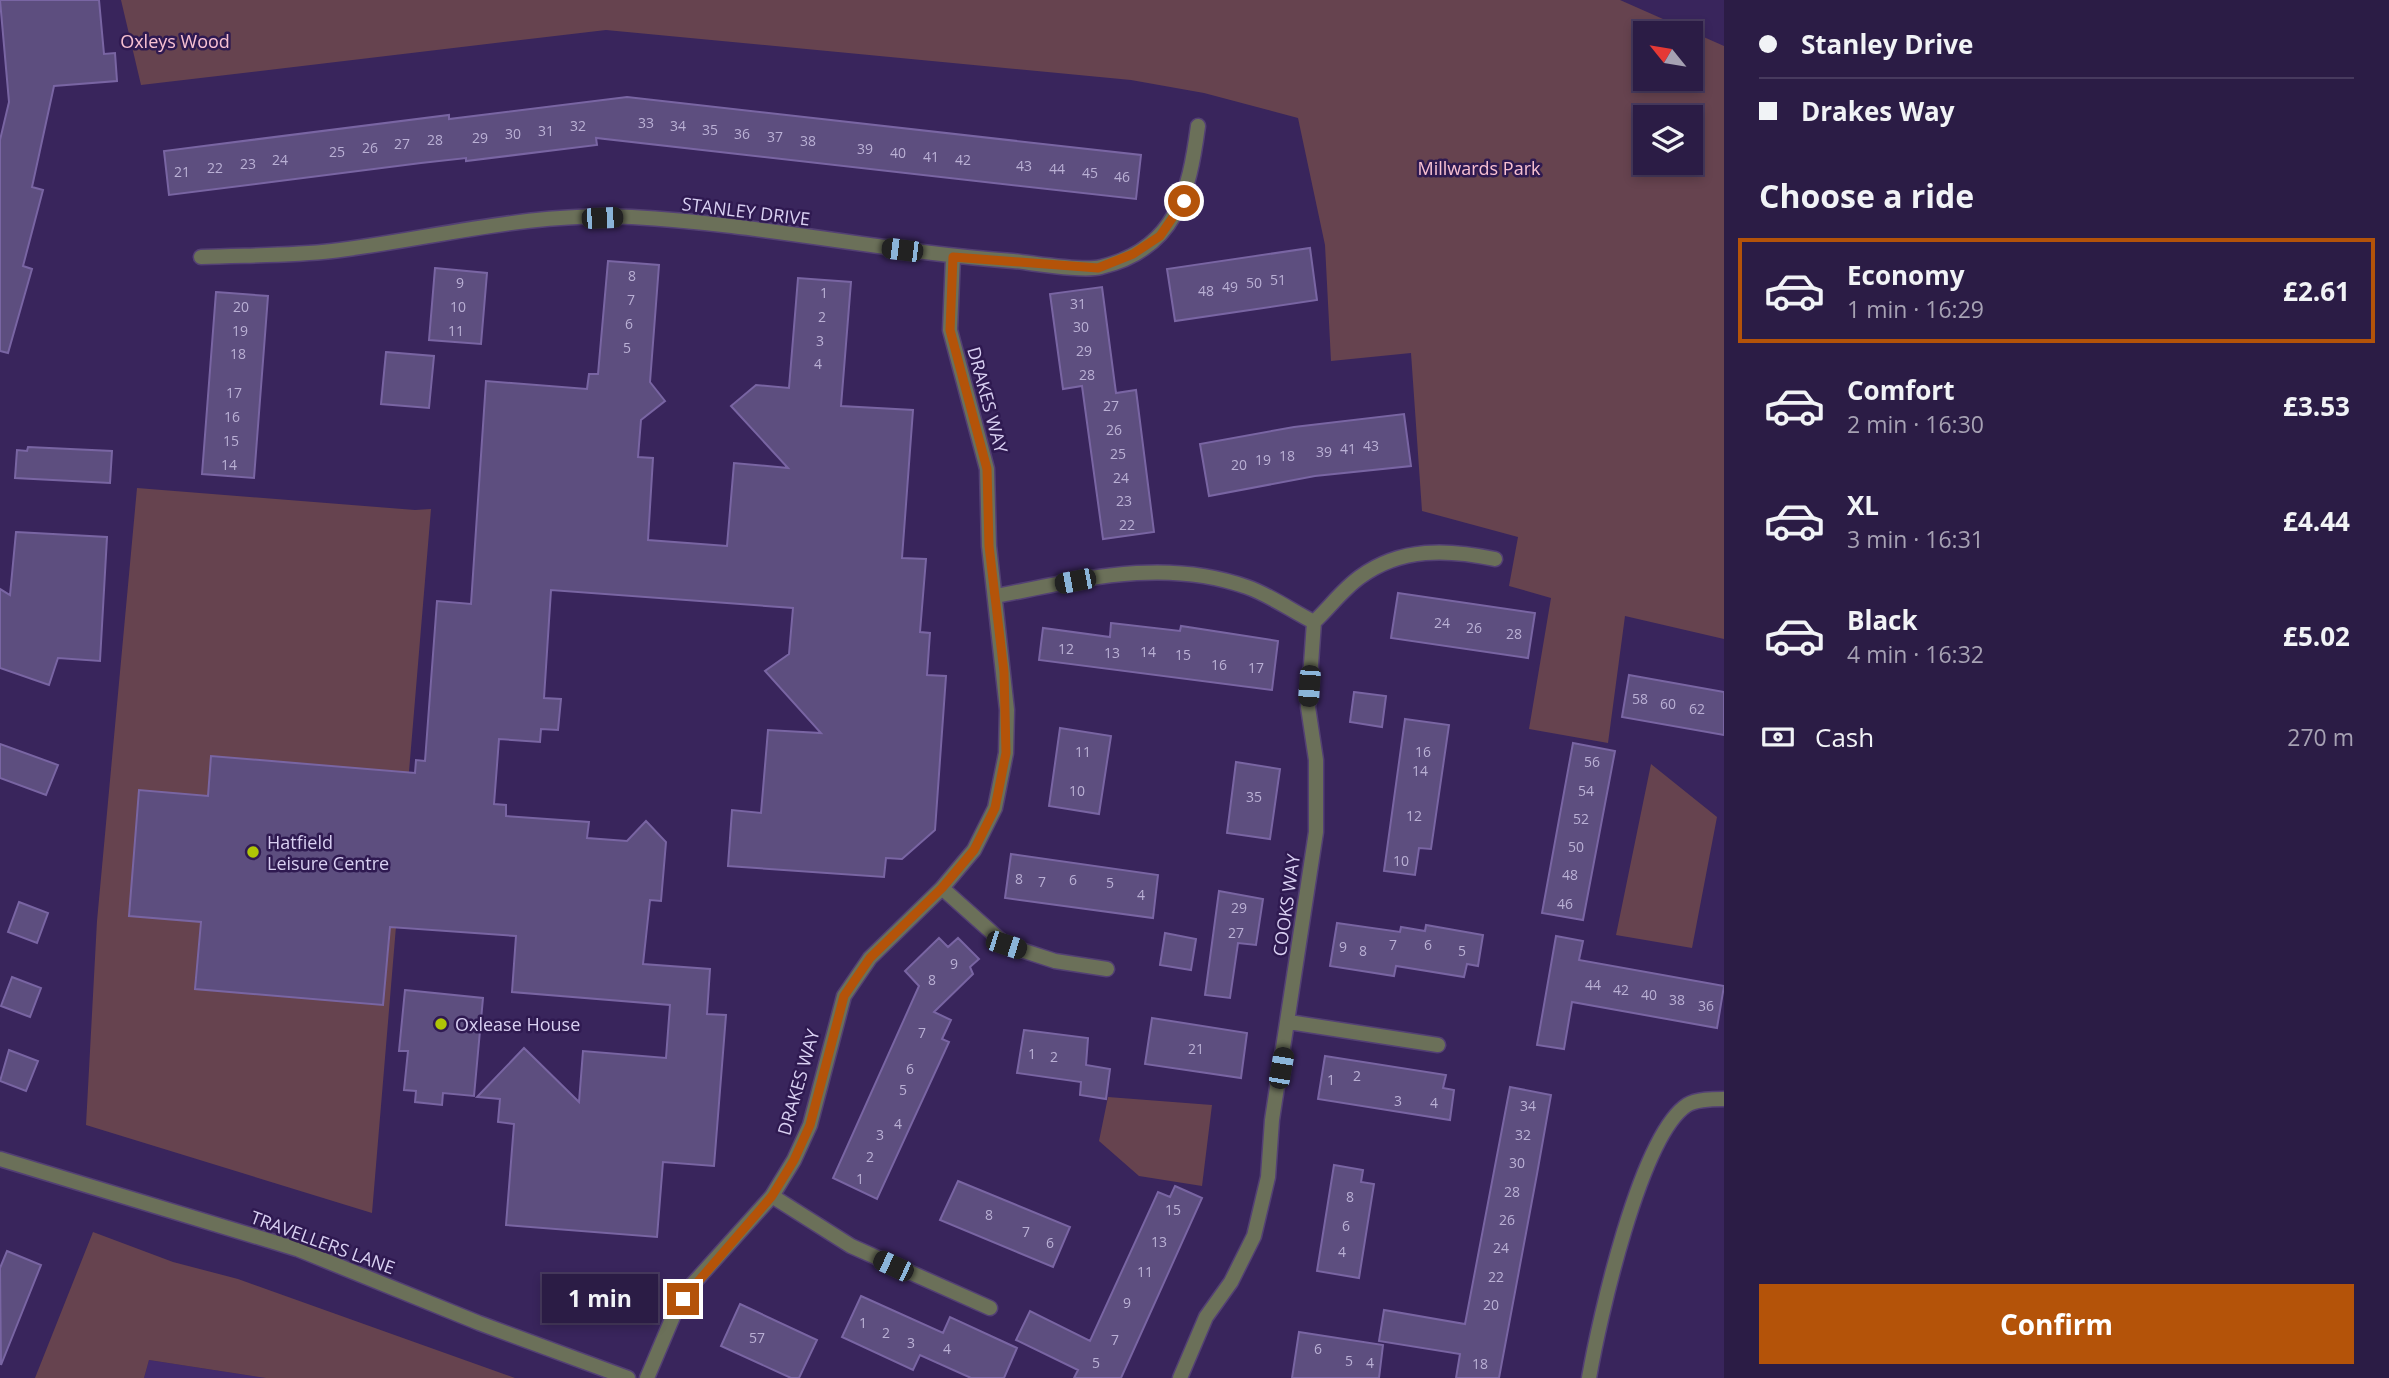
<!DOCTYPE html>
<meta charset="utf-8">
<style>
:root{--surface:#2b1c45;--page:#33254c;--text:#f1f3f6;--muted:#a6a1b3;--line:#473a5e;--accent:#b45309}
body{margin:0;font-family:"Open Sans",sans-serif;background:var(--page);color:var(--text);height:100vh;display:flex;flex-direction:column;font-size:26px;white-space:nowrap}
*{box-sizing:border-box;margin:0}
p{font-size:23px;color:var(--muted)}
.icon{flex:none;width:38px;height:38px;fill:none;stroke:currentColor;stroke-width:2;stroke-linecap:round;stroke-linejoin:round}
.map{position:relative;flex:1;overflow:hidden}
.details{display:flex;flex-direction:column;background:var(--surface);width:665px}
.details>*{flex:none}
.banner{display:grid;align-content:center;height:154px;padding:0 35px;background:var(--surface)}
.needle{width:46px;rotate:300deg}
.controls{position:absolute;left:1633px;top:21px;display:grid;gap:14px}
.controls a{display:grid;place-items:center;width:70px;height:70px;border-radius:0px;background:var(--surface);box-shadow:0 4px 10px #0003,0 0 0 2px var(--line);font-size:35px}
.end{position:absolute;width:32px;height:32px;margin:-16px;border:9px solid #b45309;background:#fff;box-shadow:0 0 0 4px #fff}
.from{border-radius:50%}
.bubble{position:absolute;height:49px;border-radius:0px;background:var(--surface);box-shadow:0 4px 10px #0003,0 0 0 2px var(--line);font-size:23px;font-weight:700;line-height:49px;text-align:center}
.car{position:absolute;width:21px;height:42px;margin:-21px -10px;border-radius:9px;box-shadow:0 0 5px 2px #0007;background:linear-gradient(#222 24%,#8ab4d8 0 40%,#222 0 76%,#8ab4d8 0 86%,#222 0)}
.banner b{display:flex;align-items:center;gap:24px;height:66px;font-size:26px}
.banner b+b{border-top:2px solid var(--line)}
.banner i{width:18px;height:18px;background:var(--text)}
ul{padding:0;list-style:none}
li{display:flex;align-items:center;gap:21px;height:105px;margin:0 14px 10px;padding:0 21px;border:4px solid transparent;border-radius:0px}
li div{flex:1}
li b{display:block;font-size:26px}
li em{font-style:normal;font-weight:700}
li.current{border-color:var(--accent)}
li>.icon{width:63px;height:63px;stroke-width:1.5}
h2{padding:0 35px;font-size:32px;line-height:84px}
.pay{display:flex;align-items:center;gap:18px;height:77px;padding:0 35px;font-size:26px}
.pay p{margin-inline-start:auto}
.action{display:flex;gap:14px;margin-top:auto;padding:14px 35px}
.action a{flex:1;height:80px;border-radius:0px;background:var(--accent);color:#fff;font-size:28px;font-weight:700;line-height:80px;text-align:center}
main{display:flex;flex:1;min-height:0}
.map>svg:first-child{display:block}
</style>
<main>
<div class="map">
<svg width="1724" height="1378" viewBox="0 0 1724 1378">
<rect width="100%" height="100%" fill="#39255c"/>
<path fill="#432b6b" d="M149,1360L266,1378H144Z"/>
<path fill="#66434f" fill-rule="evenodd" d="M121,0H1620L1724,46V639L1625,616L1608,743L1529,729L1551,598L1509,586L1518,537L1422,511L1411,353L1331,361L1325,245L1298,118L1204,93L1131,80L606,30L141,85ZM1645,33H1690V79H1645ZM1645,117H1690V163H1645Z
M137,488L415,510L431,509L372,1213L86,1125L97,921Z
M1651,764L1717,817L1692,948L1616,935Z
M1108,1097L1212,1105L1202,1186L1139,1176L1099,1141Z
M93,1232L173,1262L238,1279L515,1378H266L149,1360L144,1378H35Z"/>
<path fill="#5d4e7f" stroke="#7965a3" stroke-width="2" d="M0,0H99L104,54L115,53L117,81L54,86L32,187L43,190L23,266L32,269L8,353L0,351V140L9,102Z
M627,97L1141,155L1136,199L596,138L597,145L466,161V158L421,163L169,195L164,151L449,115V119Z
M1310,248L1317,300L1175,321L1167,269Z
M608,261L659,265L650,382L665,401L641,420L638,457L653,458L648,540L727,546L734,463L788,468L731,406L756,385L789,388L798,278L851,282L841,406L913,410L902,558L926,559L920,632L930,633L927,675L946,676L935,830L902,859L886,858L884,877L728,866L732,810L761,813L768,730L821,733L765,671L789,654L793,608L551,590L544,698L561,699L558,730L541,729L540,742L499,739L494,804L506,805V816L589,822L587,838L627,841L646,821L666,842L661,901L650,900L643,964L710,969L707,1014L726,1015L714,1166L663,1162L657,1237L506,1225L514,1124L498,1122L500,1099L477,1097L524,1048L579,1102L583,1051L666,1058L670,1005L512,992L516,936L390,927L383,1005L195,989L201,922L129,916L139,790L208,796L211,756L415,773L416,760L425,761L437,601L471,604L486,381L587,389L589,374H598Z
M435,268L487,273L481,344L429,340Z
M1102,287L1116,393L1136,390L1154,532L1103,539L1082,386L1063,389L1050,294Z
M216,292L268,296L254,478L202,474Z
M386,352L434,356L429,408L381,404Z
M1404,414L1411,466L1315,476L1209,496L1200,444L1294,427Z
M28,447L112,451L110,483L15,478L17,450L27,451Z
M16,532L107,537L100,661L58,658L49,685L0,668V589L10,595Z
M1398,593L1535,613L1528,658L1391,638Z
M1111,623L1180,631L1181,626L1278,641L1272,690L1039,660L1043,628L1110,637Z
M1629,675L1724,692V735L1622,717Z
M1354,692L1386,696L1382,727L1350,722Z
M1405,719L1449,725L1431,849L1419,848L1415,875L1384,871Z
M1060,728L1111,736L1099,814L1049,806Z
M1573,743L1615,751L1583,920L1542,913Z
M0,744L58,765L46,795L0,778Z
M1236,762L1280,769L1270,839L1227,833Z
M1011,854L1158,875L1153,918L1005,898Z
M1219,891L1263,899L1256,945L1238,943L1230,998L1205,995Z
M19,902L48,913L37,943L8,932Z
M1337,923L1400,932L1401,927L1425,931L1426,925L1483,935L1478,966L1467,964L1464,977L1396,966L1394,976L1330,966Z
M1165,933L1196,939L1191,970L1160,965Z
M1556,936L1583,941L1579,960L1724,986L1717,1028L1572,1002L1564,1049L1537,1045Z
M939,938L948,947L958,938L979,959L970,967L973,974L934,1012L951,1020L942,1039L949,1042L877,1199L833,1178L919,986L905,971Z
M12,977L41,988L30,1017L1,1006Z
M405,990L483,998L474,1096L443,1093L442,1105L415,1102L416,1091L404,1090L408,1051H399Z
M1152,1018L1247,1033L1241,1078L1145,1064Z
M1024,1030L1088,1038L1086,1065L1110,1069L1106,1099L1080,1095L1081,1082L1017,1073Z
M9,1050L38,1061L26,1091L0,1081Z
M1325,1056L1446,1075L1443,1088L1454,1090L1450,1120L1318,1099Z
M1510,1087L1551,1095L1537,1174L1499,1378H1456L1460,1354L1379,1341L1384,1310L1465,1324Z
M1334,1165L1363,1170L1361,1182L1374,1184L1359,1278L1317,1271Z
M958,1181L1070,1227L1053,1267L940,1220Z
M1175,1186L1202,1198L1121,1378H1074L1078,1370L1016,1340L1030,1311L1090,1341L1158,1192L1170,1197Z
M7,1251L41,1265L1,1365L0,1268Z
M861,1296L943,1333L950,1317L1017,1348L1004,1378H971L920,1355L913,1370L842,1337Z
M740,1304L817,1340L799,1378H791L721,1346Z
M1299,1332L1383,1345L1379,1378H1292Z"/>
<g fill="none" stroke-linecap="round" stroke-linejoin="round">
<g stroke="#534074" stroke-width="17">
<path id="minor" d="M201,257C244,255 289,256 332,251C431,239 532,211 632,217C759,224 886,252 1013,261C1034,263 1083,272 1101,267C1176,249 1189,193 1198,126
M996,596C1080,580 1163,557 1247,587C1270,595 1292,611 1314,622
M942,888L1006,945L1055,961L1107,969
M1289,1022L1438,1045
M772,1196L851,1246L990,1308
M647,1378L675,1312L691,1286L772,1196L794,1160L810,1125L844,996L870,958L942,888L974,850L995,808L1006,753L1007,710L989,546L987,469L950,330L953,257
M1180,1378L1206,1317L1231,1282L1254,1236L1268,1177L1272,1120L1316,832V760L1308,707L1314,622C1329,608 1343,589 1360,577C1401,547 1448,549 1495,559
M1589,1378C1599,1320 1640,1136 1687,1105C1697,1099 1713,1099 1724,1099"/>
</g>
<g stroke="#534074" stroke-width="17">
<path id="tertiary" d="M0,1159L297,1249L479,1323L628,1378"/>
</g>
<use href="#minor" stroke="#6b7059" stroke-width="14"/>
<use href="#tertiary" stroke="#6b7059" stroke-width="14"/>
</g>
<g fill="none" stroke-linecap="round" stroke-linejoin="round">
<path stroke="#b45309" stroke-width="9" d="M683,1299L772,1196L794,1160L810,1125L844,996L870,958L942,888L974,850L995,808L1006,753L1004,672L989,546L987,469L950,330L953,257L1098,268L1133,254L1160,236L1184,201"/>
</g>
<g fill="#afc506" stroke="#2f1a51" stroke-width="2.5">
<circle cx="253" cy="852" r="7"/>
<circle cx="441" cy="1024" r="7"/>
</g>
<g text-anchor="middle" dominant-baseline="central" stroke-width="5" stroke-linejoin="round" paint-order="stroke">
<g font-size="14" fill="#bab0d5">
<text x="646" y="122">33</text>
<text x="578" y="125">32</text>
<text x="678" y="125">34</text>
<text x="710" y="129">35</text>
<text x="546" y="130">31</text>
<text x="513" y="133">30</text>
<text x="742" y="133">36</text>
<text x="775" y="136">37</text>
<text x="480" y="137">29</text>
<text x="435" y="139">28</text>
<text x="808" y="140">38</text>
<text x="402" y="143">27</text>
<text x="370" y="147">26</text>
<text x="865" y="148">39</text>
<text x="337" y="151">25</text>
<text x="898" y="152">40</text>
<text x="931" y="156">41</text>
<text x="280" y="159">24</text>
<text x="963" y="159">42</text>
<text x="248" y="163">23</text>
<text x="1024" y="165">43</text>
<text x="215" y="167">22</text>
<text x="1057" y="168">44</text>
<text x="182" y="171">21</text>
<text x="1090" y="172">45</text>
<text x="1122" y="176">46</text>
<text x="632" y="275">8</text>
<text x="1278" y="279">51</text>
<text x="460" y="282">9</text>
<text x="1254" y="282">50</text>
<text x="1230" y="286">49</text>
<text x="1206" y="290">48</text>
<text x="824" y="292">1</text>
<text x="631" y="299">7</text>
<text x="1078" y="303">31</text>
<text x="241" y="306">20</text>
<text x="458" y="306">10</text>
<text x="822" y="316">2</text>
<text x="629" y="323">6</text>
<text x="1081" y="326">30</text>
<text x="240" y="330">19</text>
<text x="456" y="330">11</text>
<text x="820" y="340">3</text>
<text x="627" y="347">5</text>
<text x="1084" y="350">29</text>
<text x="238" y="353">18</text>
<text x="818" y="363">4</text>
<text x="1087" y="374">28</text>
<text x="234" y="392">17</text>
<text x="1111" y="405">27</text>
<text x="232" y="416">16</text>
<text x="1114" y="429">26</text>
<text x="231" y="440">15</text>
<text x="1371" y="445">43</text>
<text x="1348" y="448">41</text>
<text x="1324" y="451">39</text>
<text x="1118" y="453">25</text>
<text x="1287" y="455">18</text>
<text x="1263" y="459">19</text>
<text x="229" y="464">14</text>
<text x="1239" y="464">20</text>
<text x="1121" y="477">24</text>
<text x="1124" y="500">23</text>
<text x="1127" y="524">22</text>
<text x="1442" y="622">24</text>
<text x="1474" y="627">26</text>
<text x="1514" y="633">28</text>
<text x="1066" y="648">12</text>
<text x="1148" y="651">14</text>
<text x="1112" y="652">13</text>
<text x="1183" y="654">15</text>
<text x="1219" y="664">16</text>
<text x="1256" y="667">17</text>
<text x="1640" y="698">58</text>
<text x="1668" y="703">60</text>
<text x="1697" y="708">62</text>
<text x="1083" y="751">11</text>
<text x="1423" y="751">16</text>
<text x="1592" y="761">56</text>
<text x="1420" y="770">14</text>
<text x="1077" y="790">10</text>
<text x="1586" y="790">54</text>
<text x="1254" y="796">35</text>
<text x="1414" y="815">12</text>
<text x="1581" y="818">52</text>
<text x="1576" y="846">50</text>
<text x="1401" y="860">10</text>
<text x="1570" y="874">48</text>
<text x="1019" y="878">8</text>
<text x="1073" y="879">6</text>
<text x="1042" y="881">7</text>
<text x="1110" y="882">5</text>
<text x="1141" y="894">4</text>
<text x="1565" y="903">46</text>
<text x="1239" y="907">29</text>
<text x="1236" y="932">27</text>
<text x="1393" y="944">7</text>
<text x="1428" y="944">6</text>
<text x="1343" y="946">9</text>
<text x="1363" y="950">8</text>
<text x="1462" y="950">5</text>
<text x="954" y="963">9</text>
<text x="932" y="979">8</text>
<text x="1593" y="984">44</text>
<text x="1621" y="989">42</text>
<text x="1649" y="994">40</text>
<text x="1677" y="999">38</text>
<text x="1706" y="1005">36</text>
<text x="922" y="1032">7</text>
<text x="1196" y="1048">21</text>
<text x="1032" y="1053">1</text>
<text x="1054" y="1056">2</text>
<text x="910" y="1068">6</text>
<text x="1357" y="1075">2</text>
<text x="1331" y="1079">1</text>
<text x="903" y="1089">5</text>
<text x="1398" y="1100">3</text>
<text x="1434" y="1102">4</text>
<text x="1528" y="1105">34</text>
<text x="898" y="1123">4</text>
<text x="880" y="1134">3</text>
<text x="1523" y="1134">32</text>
<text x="870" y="1156">2</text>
<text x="1517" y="1162">30</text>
<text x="860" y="1178">1</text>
<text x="1512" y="1191">28</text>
<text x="1350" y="1196">8</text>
<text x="1173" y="1209">15</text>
<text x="989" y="1214">8</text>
<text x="1507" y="1219">26</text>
<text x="1346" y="1225">6</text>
<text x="1026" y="1231">7</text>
<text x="1159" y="1241">13</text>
<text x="1050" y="1242">6</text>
<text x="1501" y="1247">24</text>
<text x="1342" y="1251">4</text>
<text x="1145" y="1271">11</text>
<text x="1496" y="1276">22</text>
<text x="1127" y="1302">9</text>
<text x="1491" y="1304">20</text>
<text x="863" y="1322">1</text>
<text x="886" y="1332">2</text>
<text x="757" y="1337">57</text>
<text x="1115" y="1339">7</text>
<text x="911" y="1342">3</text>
<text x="947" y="1348">4</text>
<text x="1318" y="1348">6</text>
<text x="1349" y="1360">5</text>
<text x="1096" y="1362">5</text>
<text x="1370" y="1362">4</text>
<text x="1480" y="1363">18</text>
</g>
<g font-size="18" fill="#f8c1d2" stroke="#2f1a51">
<text x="175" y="41">Oxleys Wood</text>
<text x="1479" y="168">Millwards Park</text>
</g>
<g font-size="18" fill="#d9d0f2" stroke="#2f1a51">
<text transform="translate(746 211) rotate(7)">STANLEY DRIVE</text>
<text transform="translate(988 400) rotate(75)">DRAKES WAY</text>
<text transform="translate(1286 905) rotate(-82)">COOKS WAY</text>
<text transform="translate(798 1082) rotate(-74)">DRAKES WAY</text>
<text transform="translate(323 1242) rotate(20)">TRAVELLERS LANE</text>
</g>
<g font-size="18" fill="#d9d0f2" stroke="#2f1a51" text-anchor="start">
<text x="267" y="842">Hatfield<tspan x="267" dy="21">Leisure Centre</tspan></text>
<text x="455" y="1024">Oxlease House</text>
</g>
</g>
</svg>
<div class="controls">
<a><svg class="needle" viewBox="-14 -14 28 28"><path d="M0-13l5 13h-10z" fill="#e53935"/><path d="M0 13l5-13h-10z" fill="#a6a1b3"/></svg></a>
<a><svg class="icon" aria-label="layers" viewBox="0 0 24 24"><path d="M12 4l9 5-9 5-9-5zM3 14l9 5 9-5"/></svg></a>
</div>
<i class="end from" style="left:1184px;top:201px"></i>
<i class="end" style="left:683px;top:1299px"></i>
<div class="bubble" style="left:542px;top:1274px;width:116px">1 min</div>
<i class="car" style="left:602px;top:218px;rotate:88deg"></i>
<i class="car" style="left:902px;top:250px;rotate:277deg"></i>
<i class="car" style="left:1075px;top:581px;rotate:259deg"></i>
<i class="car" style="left:1309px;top:686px;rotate:184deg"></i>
<i class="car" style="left:1006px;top:945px;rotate:108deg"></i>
<i class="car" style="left:1281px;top:1068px;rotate:10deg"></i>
<i class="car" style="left:893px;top:1266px;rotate:295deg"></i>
</div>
<section class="details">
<div class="banner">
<b><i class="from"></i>Stanley Drive</b>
<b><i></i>Drakes Way</b>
</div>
<h2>Choose a ride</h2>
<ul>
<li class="current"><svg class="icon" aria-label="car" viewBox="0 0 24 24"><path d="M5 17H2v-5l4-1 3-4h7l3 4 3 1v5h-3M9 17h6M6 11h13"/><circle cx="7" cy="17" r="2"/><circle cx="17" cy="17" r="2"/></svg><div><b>Economy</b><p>1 min · 16:29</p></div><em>£2.61</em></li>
<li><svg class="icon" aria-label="car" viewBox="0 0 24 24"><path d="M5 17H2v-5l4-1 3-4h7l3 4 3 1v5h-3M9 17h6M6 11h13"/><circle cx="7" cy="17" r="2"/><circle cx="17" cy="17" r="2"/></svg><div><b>Comfort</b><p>2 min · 16:30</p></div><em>£3.53</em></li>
<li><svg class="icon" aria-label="car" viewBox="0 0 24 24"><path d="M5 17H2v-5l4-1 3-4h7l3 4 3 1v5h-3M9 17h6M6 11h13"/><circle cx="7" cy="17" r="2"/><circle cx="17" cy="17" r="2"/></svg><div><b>XL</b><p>3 min · 16:31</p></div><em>£4.44</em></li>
<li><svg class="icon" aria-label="car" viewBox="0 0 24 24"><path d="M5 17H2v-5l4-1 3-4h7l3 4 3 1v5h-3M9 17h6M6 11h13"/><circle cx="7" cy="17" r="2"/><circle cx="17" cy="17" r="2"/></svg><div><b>Black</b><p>4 min · 16:32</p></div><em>£5.02</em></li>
</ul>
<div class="pay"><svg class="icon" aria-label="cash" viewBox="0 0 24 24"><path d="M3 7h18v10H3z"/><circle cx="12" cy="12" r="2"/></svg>Cash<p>270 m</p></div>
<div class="action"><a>Confirm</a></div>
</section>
</main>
